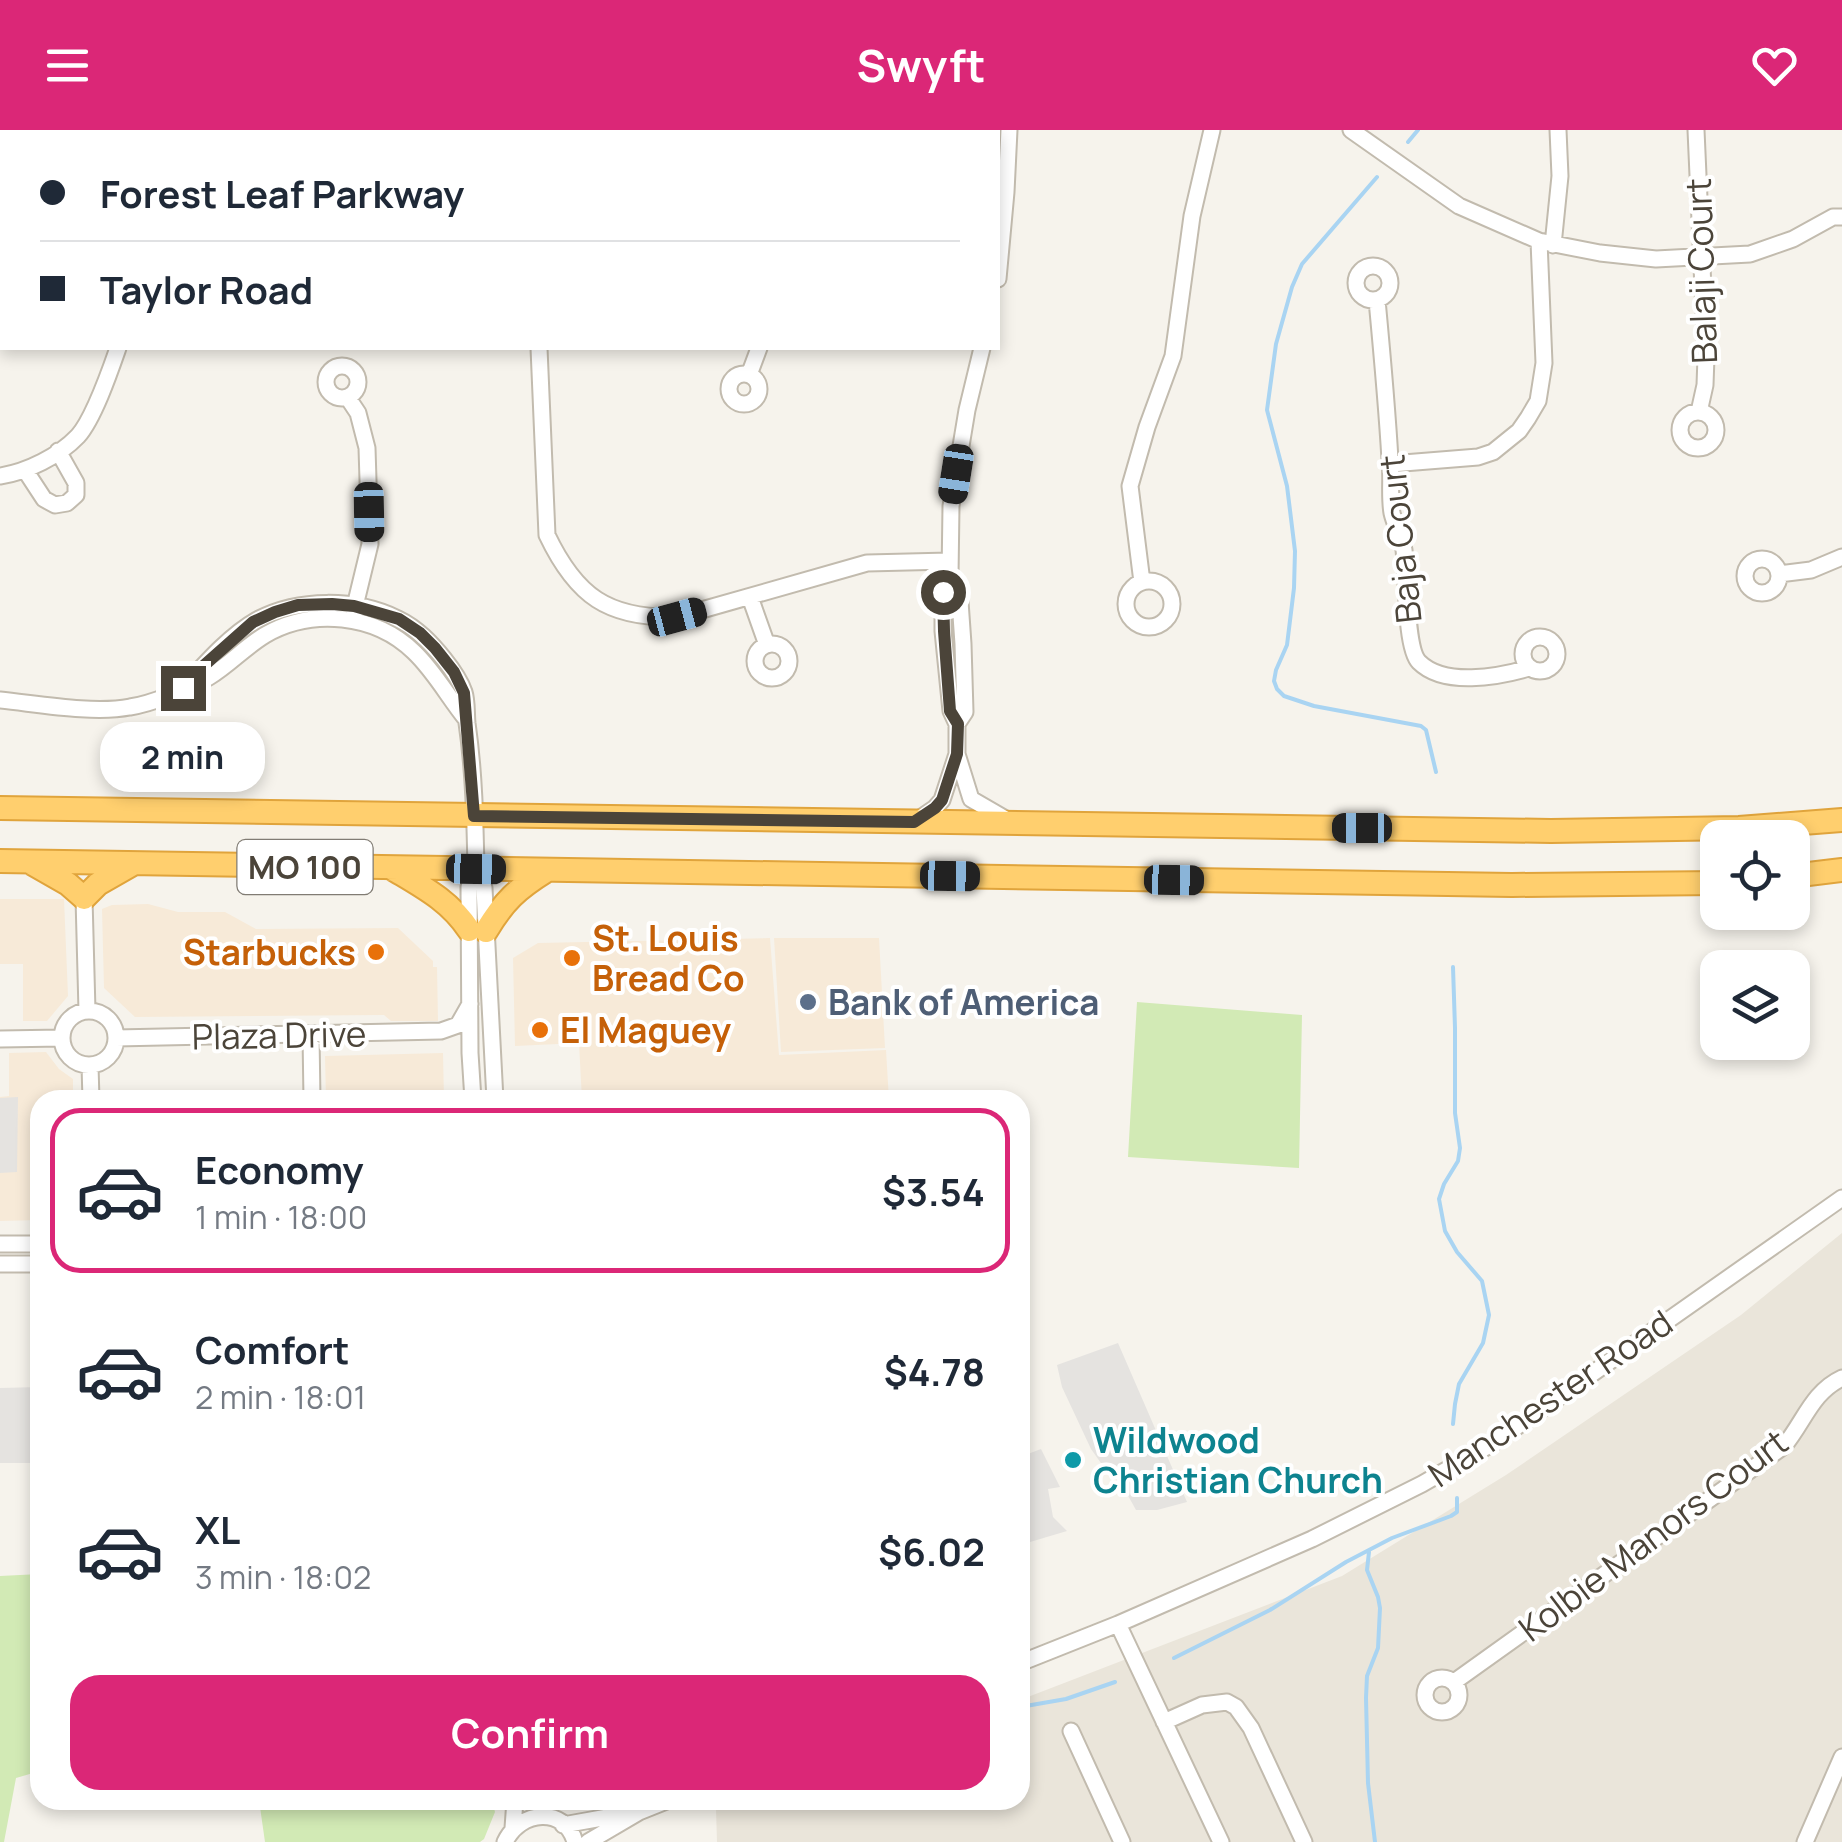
<!DOCTYPE html>
<meta charset="utf-8">
<style>
:root{--surface:#fff;--page:#f6f6f7;--text:#1f2937;--muted:#747a83;--line:#e0e1e3;--accent:#db2777}
body{margin:0;font-family:Manrope,sans-serif;background:var(--page);color:var(--text);height:100vh;display:flex;flex-direction:column;font-size:38px;white-space:nowrap}
*{box-sizing:border-box;margin:0}
p{font-size:32px;color:var(--muted)}
.icon{flex:none;width:55px;height:55px;fill:none;stroke:currentColor;stroke-width:2;stroke-linecap:round;stroke-linejoin:round}
.map{position:relative;flex:1;overflow:hidden}
.details{position:absolute;left:30px;top:960px;width:1000px;height:720px;display:flex;flex-direction:column;background:var(--surface);border-radius:30px;box-shadow:0 5px 15px #0003}
.details>*{flex:none}
.guide{position:absolute;left:0px;top:0px;width:1000px;height:220px;box-shadow:0 5px 15px #0003;display:grid;align-content:center;height:220px;padding:0 40px;background:var(--surface)}
.controls{position:absolute;left:1700px;top:690px;display:grid;gap:20px}
.controls a{display:grid;place-items:center;width:110px;height:110px;border-radius:20px;background:var(--surface);box-shadow:0 5px 15px #0003;font-size:50px}
.end{position:absolute;width:45px;height:45px;margin:-22px;border:12px solid #4b4439;background:#fff;box-shadow:0 0 0 5px #fff}
.from{border-radius:50%}
.bubble{position:absolute;height:70px;border-radius:30px;background:var(--surface);box-shadow:0 5px 15px #0003;font-size:32px;font-weight:700;line-height:70px;text-align:center}
.car{position:absolute;width:30px;height:60px;margin:-30px -15px;border-radius:12px;box-shadow:0 0 8px 2px #0007;background:linear-gradient(#222 24%,#8ab4d8 0 40%,#222 0 76%,#8ab4d8 0 86%,#222 0)}
.guide b{display:flex;align-items:center;gap:35px;height:95px;font-size:38px}
.guide b+b{border-top:2px solid var(--line)}
.guide i{width:25px;height:25px;background:var(--text)}
ul{padding:18px 0 0;list-style:none}
li{display:flex;align-items:center;gap:30px;height:165px;margin:0 20px 15px;padding:0 20px;border:5px solid transparent;border-radius:30px}
li div{flex:1}
li b{display:block;font-size:38px}
li em{font-style:normal;font-weight:700}
li.current{border-color:var(--accent)}
li>.icon{width:90px;height:90px;stroke-width:1.5}
.button{display:flex;gap:20px;margin-top:auto;padding:20px 40px}
.button a{flex:1;height:115px;border-radius:30px;background:var(--accent);color:#fff;font-size:40px;font-weight:700;line-height:115px;text-align:center}
header{display:flex;justify-content:space-between;align-items:center;height:130px;padding:0 40px;background:var(--accent);color:#fff;font-size:45px;font-weight:700}
.map>svg:first-child{display:block}
</style>
<header><svg class="icon" aria-label="menu" viewBox="0 0 24 24"><path d="M4 6h16M4 12h16M4 18h16"/></svg>Swyft<svg class="icon" aria-label="heart" viewBox="0 0 24 24"><path d="M12 20l-8-8c-3-5 5-10 8-4 3-6 11-1 8 4z"/></svg></header>
<div class="map">
<svg width="1842" height="1712" viewBox="0 0 1842 1712">
<rect width="100%" height="100%" fill="#f6f3ec"/>
<path fill="#eae5da" d="M1842,1103V1712H717L716,1679L742,1670H1020V1570L1342,1446L1506,1345L1741,1185Z"/>
<path fill="#f7ead8" d="M0,769H64L68,866L47,891H23V834H0Z
M148,774L178,782H225L256,799L398,798L433,831V837H437L438,891H391L384,885L135,887L104,858L102,779L112,775Z
M770,808L779,925L886,920L889,970H582L579,913L515,916L513,828L538,813Z
M774,808H879L885,918L781,922Z
M46,922L59,939L73,949V970H40V1090L0,1091V967L9,966V923Z
M443,923L444,970H326L325,926Z"/>
<path fill="#d2eab5" d="M1137,872L1302,885L1299,1038L1128,1027Z
M40,1444V1641L16,1648L4,1712H0V1446Z
M259,1670H492L495,1682L484,1709L480,1712H265Z"/>
<path fill="#e5e3e0" d="M18,967L17,1042L0,1043V968Z
M1118,1213L1187,1372L1157,1380H1136L1116,1344L1108,1343L1091,1319L1062,1257L1057,1235Z
M40,1257V1333H0V1258Z
M1041,1319L1060,1357L1048,1359L1053,1387L1067,1401L1020,1415V1327Z"/>
<g fill="none" stroke-linecap="round" stroke-linejoin="round">
<path stroke="#a9d4f2" stroke-width="4" d="M1408,12L1418,0
M1377,47L1302,134L1292,157L1276,214L1267,280L1287,356L1295,421L1294,458L1287,515L1276,540L1274,551L1277,559L1284,566L1314,576L1421,596L1426,600L1436,642
M1453,837L1455,898V983L1460,1018L1458,1031L1444,1054L1439,1069L1445,1101L1457,1122L1482,1151L1489,1185L1483,1213L1459,1254L1455,1274L1453,1294
M1369,1422L1367,1440L1378,1467L1380,1478L1378,1518L1367,1546L1366,1568L1368,1653L1375,1712
M1174,1528L1270,1480L1346,1432L1392,1408L1451,1386L1457,1382V1368
M1020,1577L1066,1569L1115,1552"/>
<g stroke="#c2bbae" stroke-width="19">
<path id="minor" d="M799,0V2
M1351,0L1459,76L1539,111L1600,123L1656,129L1750,124L1793,109L1833,87H1842
M1696,0L1706,227L1705,255L1699,282
M23,2L25,0
M229,2L230,0
M625,2L635,0
M0,41L2,37
M1553,115L1560,46L1558,0
M1356 153a17 17 0 1 1 34 0a17 17 0 1 1-34 0Z
M998,149L1006,62L1009,0
M1377,170C1382,223 1387,277 1390,330C1392,347 1389,366 1392,383C1395,396 1402,407 1404,420C1407,443 1405,518 1419,532C1444,557 1498,547 1529,538
M539,218L547,405C576,466 608,489 677,487L867,433L949,431
M326 252a16 16 0 1 1 32 0a16 16 0 1 1-32 0Z
M729 259a15 15 0 1 1 30 0a15 15 0 1 1-30 0Z
M749,245L759,218
M348,268L358,283L367,318L370,414L355,476L354,486
M1680 300a18 18 0 1 1 36 0a18 18 0 1 1-36 0Z
M1391,334L1478,327L1493,322L1519,301L1528,288L1538,271L1544,233L1539,111
M25,340L44,369L55,375L67,373L76,365V353L58,321
M0,346C27,342 59,326 78,306C94,288 110,241 118,218
M1745 446a17 17 0 1 1 34 0a17 17 0 1 1-34 0Z
M1779,444L1811,440L1842,427
M950,447L959,457L963,514L965,582L957,594
M1126 474a23 23 0 1 1 46 0a23 23 0 1 1-46 0Z
M1142,452L1130,356L1147,297L1173,226L1192,86L1212,0
M750,467L767,515
M1523 524a17 17 0 1 1 34 0a17 17 0 1 1-34 0Z
M755 531a17 17 0 1 1 34 0a17 17 0 1 1-34 0Z
M183,558C204,535 229,506 257,490C298,468 356,468 398,489C417,498 431,513 444,529C452,539 460,550 464,562C467,571 466,583 467,593C474,641 475,690 476,739L484,758L495,970
M0,570C39,574 93,584 130,577C151,574 191,558 209,547C229,535 245,517 265,505C312,478 375,484 414,522C435,542 448,567 466,589
M957,624L971,669L1009,691
M916,691L935,678L942,670L957,624V594L951,581L943,501V462L950,447L951,376L967,280L982,218
M84,768L87,881
M62 908a27 27 0 1 1 54 0a27 27 0 1 1-54 0Z
M311,905L312,970
M116,908L441,901L458,895L470,874
M0,909L62,908
M90,935L91,970
M473,970L470,923L469,757L476,739
M0,1114H40
M0,1134H40
M1118,1494L1221,1712
M1020,1533L1118,1494L1312,1409L1422,1354L1495,1312L1842,1068
M1425 1565a17 17 0 1 1 34 0a17 17 0 1 1-34 0Z
M1454,1552L1784,1316C1804,1292 1812,1262 1842,1248
M1164,1592L1202,1575L1227,1572L1236,1577L1251,1598L1304,1712
M1071,1601L1122,1712
M563,1695L630,1683
M513,1698L515,1670
M505,1712C520,1680 565,1676 575,1712
M588,1712L639,1682L669,1670
M1805,1712L1842,1627"/>
</g>
<g stroke="#e0a43c" stroke-width="26">
<path id="highway" d="M0,678L1551,701L1739,698L1842,690
M0,731L1512,755L1718,753
M33,734L68,754L84,768L98,754L133,734
M393,739C423,757 450,771 469,800
M1792,746L1842,740
M486,801C504,771 517,759 546,741"/>
</g>
<use href="#minor" stroke="#fff" stroke-width="15"/>
<use href="#highway" stroke="#ffcf6e" stroke-width="22"/>
</g>
<g fill="none" stroke-linecap="round" stroke-linejoin="round">
<path stroke="#4b4439" stroke-width="12" d="M183,558L200,539L253,492L275,482L298,475L332,474L354,476L399,489L420,503L435,518L454,542L464,563L474,686L914,692L935,678L942,670L957,624L958,594L950,581L944,501L943,462"/>
</g>
<g fill="#e8710a" stroke="#fff" stroke-width="4">
<circle cx="376" cy="822" r="10"/>
<circle cx="572" cy="828" r="10"/>
<circle cx="540" cy="900" r="10"/>
</g>
<circle fill="#5c6f8a" stroke="#fff" stroke-width="4" cx="808" cy="872" r="10"/>
<circle fill="#0f9aa8" stroke="#fff" stroke-width="4" cx="1073" cy="1330" r="10"/>
<g text-anchor="middle" dominant-baseline="central" stroke-width="8" stroke-linejoin="round" paint-order="stroke">
<rect fill="#fff" stroke="#817c74" stroke-width="2.5" x="237.5" y="710" width="135" height="54" rx="8"/>
<g font-size="32" font-weight="bold" fill="#4b4439">
<text x="305" y="737">MO 100</text>
</g>
<g font-size="35" fill="#4b4439" stroke="#fff">
<text transform="translate(1701 141) rotate(-92)">Balaji Court</text>
<text transform="translate(1400 409) rotate(-96)">Baja Court</text>
<text transform="translate(279 905) rotate(-1)">Plaza Drive</text>
<text transform="translate(1550 1268) rotate(-34)">Manchester Road</text>
<text transform="translate(1653 1405) rotate(-37)">Kolbie Manors Court</text>
</g>
<g font-size="35" font-weight="bold" fill="#c56008" stroke="#fff" text-anchor="start">
<text x="592" y="808">St. Louis<tspan x="592" dy="40">Bread Co</tspan></text>
<text x="356" y="822" text-anchor="end">Starbucks</text>
<text x="560" y="900">El Maguey</text>
</g>
<g font-size="35" font-weight="bold" fill="#4e5e75" stroke="#fff" text-anchor="start">
<text x="828" y="872">Bank of America</text>
</g>
<g font-size="35" font-weight="bold" fill="#0d838f" stroke="#fff" text-anchor="start">
<text x="1093" y="1310">Wildwood<tspan x="1093" dy="40">Christian Church</tspan></text>
</g>
</g>
</svg>
<div class="controls">
<a><svg class="icon" aria-label="locate" viewBox="0 0 24 24"><circle cx="12" cy="12" r="6"/><path d="M12 2v4M12 18v4M2 12h4M18 12h4"/></svg></a>
<a><svg class="icon" aria-label="layers" viewBox="0 0 24 24"><path d="M12 4l9 5-9 5-9-5zM3 14l9 5 9-5"/></svg></a>
</div>
<i class="end from" style="left:943px;top:462px"></i>
<i class="end" style="left:183px;top:558px"></i>
<div class="bubble" style="left:100px;top:592px;width:165px">2 min</div>
<i class="car" style="left:956px;top:344px;rotate:189deg"></i>
<i class="car" style="left:369px;top:382px;rotate:179deg"></i>
<i class="car" style="left:677px;top:487px;rotate:75deg"></i>
<i class="car" style="left:1362px;top:698px;rotate:270deg"></i>
<i class="car" style="left:476px;top:739px;rotate:91deg"></i>
<i class="car" style="left:950px;top:746px;rotate:91deg"></i>
<i class="car" style="left:1174px;top:750px;rotate:91deg"></i>
<div class="guide">
<b><i class="from"></i>Forest Leaf Parkway</b>
<b><i></i>Taylor Road</b>
</div>
<section class="details">
<ul>
<li class="current"><svg class="icon" aria-label="car" viewBox="0 0 24 24"><path d="M5 17H2v-5l4-1 3-4h7l3 4 3 1v5h-3M9 17h6M6 11h13"/><circle cx="7" cy="17" r="2"/><circle cx="17" cy="17" r="2"/></svg><div><b>Economy</b><p>1 min · 18:00</p></div><em>$3.54</em></li>
<li><svg class="icon" aria-label="car" viewBox="0 0 24 24"><path d="M5 17H2v-5l4-1 3-4h7l3 4 3 1v5h-3M9 17h6M6 11h13"/><circle cx="7" cy="17" r="2"/><circle cx="17" cy="17" r="2"/></svg><div><b>Comfort</b><p>2 min · 18:01</p></div><em>$4.78</em></li>
<li><svg class="icon" aria-label="car" viewBox="0 0 24 24"><path d="M5 17H2v-5l4-1 3-4h7l3 4 3 1v5h-3M9 17h6M6 11h13"/><circle cx="7" cy="17" r="2"/><circle cx="17" cy="17" r="2"/></svg><div><b>XL</b><p>3 min · 18:02</p></div><em>$6.02</em></li>
</ul>
<div class="button"><a>Confirm</a></div>
</section>
</div>
